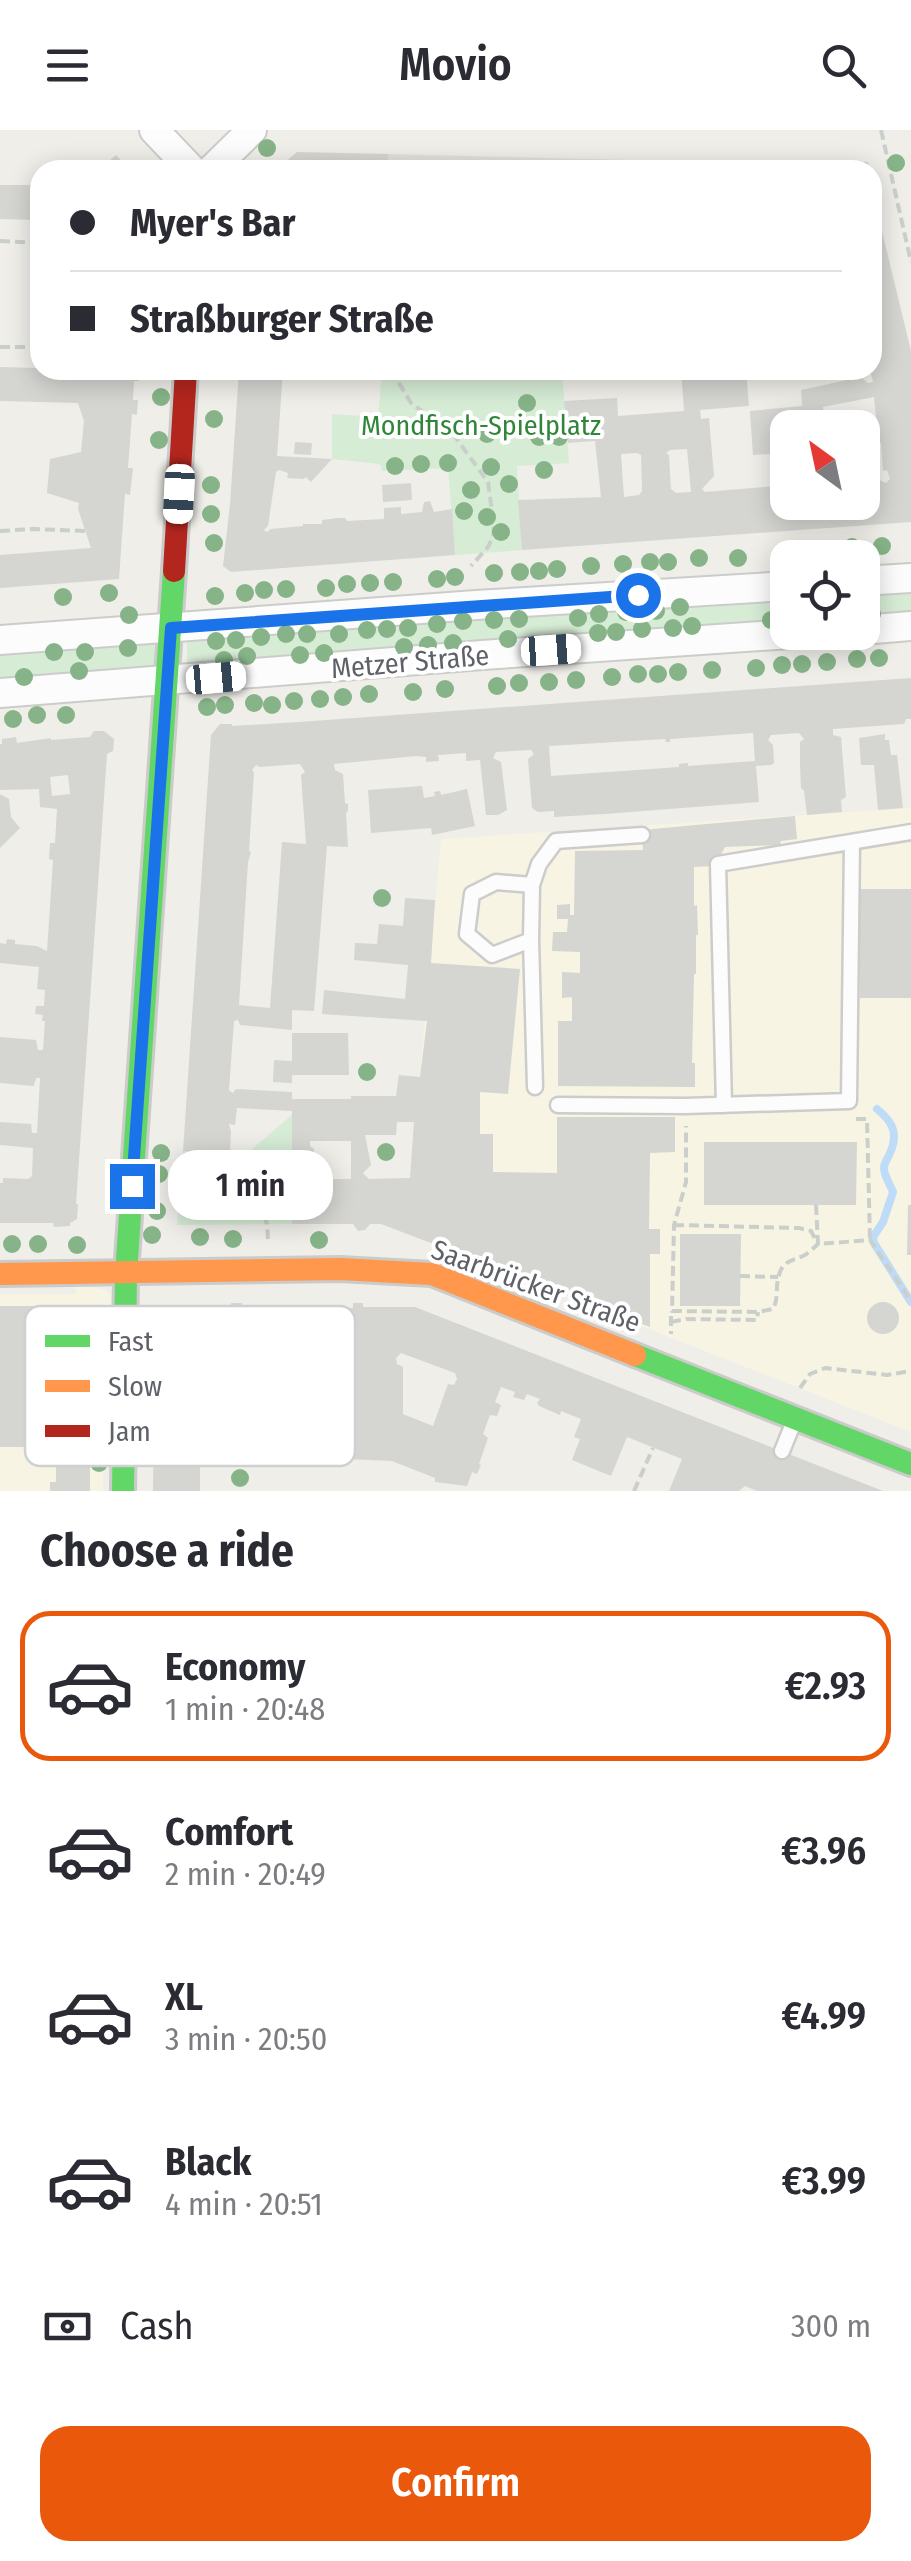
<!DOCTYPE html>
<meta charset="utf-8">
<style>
:root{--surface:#fff;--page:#f2f2f3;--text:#2b2b33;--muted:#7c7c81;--line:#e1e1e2;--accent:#ea580c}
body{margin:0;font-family:"Fira Sans Condensed",sans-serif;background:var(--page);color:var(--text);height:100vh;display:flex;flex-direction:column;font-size:38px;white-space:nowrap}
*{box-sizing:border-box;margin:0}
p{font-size:32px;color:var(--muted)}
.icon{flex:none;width:55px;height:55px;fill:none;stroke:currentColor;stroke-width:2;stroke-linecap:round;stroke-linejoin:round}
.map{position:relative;height:1361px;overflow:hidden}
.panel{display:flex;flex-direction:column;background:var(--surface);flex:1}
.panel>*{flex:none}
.top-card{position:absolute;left:30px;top:30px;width:852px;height:220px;border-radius:30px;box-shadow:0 5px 25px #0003;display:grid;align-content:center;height:220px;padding:0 40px;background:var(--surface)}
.needle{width:65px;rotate:327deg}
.controls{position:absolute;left:770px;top:280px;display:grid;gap:20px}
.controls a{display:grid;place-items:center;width:110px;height:110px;border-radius:20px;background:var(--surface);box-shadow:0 5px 25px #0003;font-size:50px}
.end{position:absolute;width:45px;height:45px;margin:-22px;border:12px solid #1a73e8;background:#fff;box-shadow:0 0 0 5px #fff}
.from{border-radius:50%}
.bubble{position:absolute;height:70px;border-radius:30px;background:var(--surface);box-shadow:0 5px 25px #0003;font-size:32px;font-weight:600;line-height:70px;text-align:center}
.car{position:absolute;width:30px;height:60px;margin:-30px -15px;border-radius:12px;box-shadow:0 0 8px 2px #0007;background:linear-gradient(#fff 24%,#345 0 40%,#fff 0 76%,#345 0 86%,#fff 0)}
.top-card b{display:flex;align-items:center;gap:35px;height:95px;font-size:38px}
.top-card b+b{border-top:2px solid var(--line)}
.top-card i{width:25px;height:25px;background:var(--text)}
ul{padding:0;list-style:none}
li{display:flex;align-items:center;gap:30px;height:150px;margin:0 20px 15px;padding:0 20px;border:5px solid transparent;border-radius:30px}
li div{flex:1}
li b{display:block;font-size:38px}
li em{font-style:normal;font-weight:600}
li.selected{border-color:var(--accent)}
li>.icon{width:90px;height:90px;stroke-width:1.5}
h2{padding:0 40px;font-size:45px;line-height:120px}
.pay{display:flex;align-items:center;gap:25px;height:110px;padding:0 40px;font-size:38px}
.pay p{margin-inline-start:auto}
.cta{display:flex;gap:20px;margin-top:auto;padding:20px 40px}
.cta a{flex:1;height:115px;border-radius:30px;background:var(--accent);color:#fff;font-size:40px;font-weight:600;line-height:115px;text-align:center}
header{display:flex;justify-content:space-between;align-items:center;height:130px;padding:0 40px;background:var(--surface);font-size:45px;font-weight:600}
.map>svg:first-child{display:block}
</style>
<header><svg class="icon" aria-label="menu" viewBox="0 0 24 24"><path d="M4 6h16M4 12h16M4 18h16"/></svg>Movio<svg class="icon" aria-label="search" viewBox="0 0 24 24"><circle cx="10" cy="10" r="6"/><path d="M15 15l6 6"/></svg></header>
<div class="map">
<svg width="911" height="1361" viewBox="0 0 911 1361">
<rect width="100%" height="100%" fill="#efeee9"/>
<path fill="#f8f4e3" d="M911,678V1302L406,1104L441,709Z
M77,1154L106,1160L111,1166L110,1176L105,1177L103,1361H0V1164H76Z"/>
<path fill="#e2e0d9" d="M388,24L629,30V40H388Z"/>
<path fill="#d6ecd5" d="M364,240H562L569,333L517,336L522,420L455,425L448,338L382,341L380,334L332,329V284L378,287L382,242Z
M911,456V485L863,488L862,459Z
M787,465V494L187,539V508Z
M148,511L154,513V537L0,551V522Z
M292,985V1094L177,1095L183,1021L245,1025Z"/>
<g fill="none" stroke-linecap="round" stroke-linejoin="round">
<path stroke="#bedcf8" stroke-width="8" d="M877,979C892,991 899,1003 890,1023C888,1029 884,1032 884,1038C884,1046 890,1054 893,1062L883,1092L873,1107L874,1113L911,1172"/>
</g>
<path fill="#d5d5d2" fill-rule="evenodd" d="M297,22L388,24V40H276Z
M116,25L130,40H98Z
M687,30L868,32L870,40H687Z
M0,55H40V90L0,89Z
M872,60L911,221V392L522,420L518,370L601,367L595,311L568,313L564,271L617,268L618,286L684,281L681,240H746L749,276L700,280L701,289L709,288L714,346L702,359L705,362L788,355V372H862V350L875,348L886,353L890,349L887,340L883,341L881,313H878L877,302H874L873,297L877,296L874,267L823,277L825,298H788V323L753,325L750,281L802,276L801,260L861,247L868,253L873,252L870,240H872ZM687,319L691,362L676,363L671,359L669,325L666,323L670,320ZM637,323L641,325L642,361L639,365L624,367L621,324Z
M0,237L40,238V240H140L139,251H134L133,270H138L137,285L132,284L128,338H133L130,365L125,364L119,449L0,458V425L91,418L78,379L79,373L47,363L50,329L81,322L84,291L78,273L0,271Z
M239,240H283L277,326L332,329L311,352L306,347L304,349L287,348L288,343L279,340L276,342L268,396L264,400L267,402L271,399L303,396V394H322V390L337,388H345L347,391L384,389V378L401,377V384L422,382L424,372L430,371L434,382L452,379L455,425L231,442L223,436L230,374Z
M295,312L312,313L311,325L294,324Z
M411,353L412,370L383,372L382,355Z
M911,548V589H906L904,594L833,599V605L841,607L846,667L841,670L842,682L807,685L804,661L801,658L800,635V612L804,609L799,603L771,605L768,610L773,615L774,633L771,635L756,636L759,672L605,684L554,687V681L538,682L532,678L528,629L534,624L531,620L496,622L493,628L501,632L507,680L498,685H486L480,630L466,631V623L438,625L439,631L426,632V627L416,626L334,634L335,640L343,644L345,673L348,674V681L346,683L348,717L327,716L314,881L292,880V900L240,895L238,890L234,891L229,960L233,963L236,959L292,962V969H351V966H396L399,945L420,947L427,891L322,884L324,860L405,869L408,835L354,830L355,813L377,814L379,794L403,796L405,768L435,770L431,833L520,839L508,964L480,962V1004H493V1042L557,1043V987H675V1022L650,1023L649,1099H660V1124H650V1197L381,1094H370L365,1100L358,1101L353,1094H292V981L237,978L235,995L229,994L231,1002L230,1024L183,1021L211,605L220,594H232V596L299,592ZM753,603L755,631L688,636V633L679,634V637L551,646L549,616L665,609L666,612H670V609ZM300,634L305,642L301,645L306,714L282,712L270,878L239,875L248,732L251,722L249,721L254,642L252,640L256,635L259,637ZM397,992H414L410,1048L369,1049L363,1043L371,1035L365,1005H396ZM310,1011H351V1049H311V1043L314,1040V1019L310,1016Z
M94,601H104L114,609L113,621L107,624L76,1074H78L77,1089L70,1093V1096L54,1097L53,1093H0V1053H3V1048L28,1049L32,1046L33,1018L0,1015V992L31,994L32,1003H37L40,948H36L34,956L0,953V907L36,910L38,920H43L45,891H42L43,885L35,884L36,876H44L45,860L37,859L39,837L0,833V813L6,814L7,809L15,810V814L37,816L47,821L53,730L49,729L50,713H55L57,679L40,677L39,659L0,660V614H2V609L16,607L17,613L51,608V610L90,607ZM68,645L70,664L52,666L50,647Z
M885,604V610H889L891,625H897L903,678L878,680L874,635H861L859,608Z
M422,656L424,668L435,666L434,662L440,661L441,665L467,659L475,696L432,705L431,698L371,703L368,660Z
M0,664L9,669L11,687L20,698L0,718Z
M795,686L797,709L781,711L780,715L725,717L715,736L694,737V776L697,775L698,805H696V844H694L692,933H695V957L558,956V891H572V867L562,868V842L580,843V822L552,821L553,802H567L568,789H557V775L570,774V785H574L575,721L643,720L642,700Z
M860,759H911V868H860Z
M292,903H348L349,945H292V953L273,952L274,930L292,931Z
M704,1012H857L856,1075H704Z
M908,1075H911V1125H907Z
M680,1104H741L740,1176H680Z
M867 1188a16 16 0 1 1 32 0a16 16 0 1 1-32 0Z
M231,1173H242V1177L353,1178V1173H363V1177H415L883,1361H757L745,1356L739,1361H669L682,1329L627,1307L611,1346L572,1330L580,1309L574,1307L581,1289L561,1281L560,1285L539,1276L537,1273L540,1269L527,1264L524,1270L513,1267L515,1262L501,1257L495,1272L501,1275L497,1286L490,1285L483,1304L488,1308L479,1334L481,1335L477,1344L472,1342L467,1356L435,1352V1348L392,1331L345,1329L343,1270L347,1269V1245H356V1220H330V1226L316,1227L315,1222L219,1224L202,1221L201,1282H206L209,1276H239L245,1283L250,1281H273V1321H271L270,1335L250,1336L248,1321L207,1320L206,1318H200V1361H153L155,1178L231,1177ZM401,1223L455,1243L457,1249L454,1255L448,1254L433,1296L403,1284V1237L397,1234L396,1228Z
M0,1176H90V1361H50V1352H56V1317H0Z"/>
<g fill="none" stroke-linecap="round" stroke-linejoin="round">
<g stroke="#cccccb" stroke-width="19">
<path id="lane" d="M531,810L492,825L467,804L472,764L496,752L532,755
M535,957L531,810L532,755L539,734L556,711L642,705
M558,975L685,976L849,971L852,712
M724,975L718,734L911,702
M782,1321L795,1289"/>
</g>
<g stroke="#cccccb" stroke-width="32">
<path id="street" d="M154,0L192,40
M211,40L252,0
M862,451L911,448
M862,500L911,496
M0,510L476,475L788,456
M0,563L482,525L820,502"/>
</g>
<g stroke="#cbcbca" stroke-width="28">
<path id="fast" d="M635,1225L911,1334
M123,1361L126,1144L174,441"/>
</g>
<g stroke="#cbcbca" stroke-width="28">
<path id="slow" d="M0,1144L340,1139L432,1144L635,1225"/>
</g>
<g stroke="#cbcbca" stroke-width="28">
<path id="jam" d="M174,441L186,240"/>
</g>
<path stroke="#cacfcb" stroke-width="4" stroke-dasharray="10 5" stroke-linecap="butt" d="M881,0L911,132
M0,111L40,113
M0,217H40
M391,240L411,273L453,304L488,352L494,396L493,407L488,417L471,436
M0,401L33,399L86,401
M856,989H867L870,1110
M256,1034L266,1037L274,1049C272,1061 265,1067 254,1072C213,1089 182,1048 223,1037C234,1035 245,1035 256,1034Z
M181,1057L204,1058
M258,1071L267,1094L268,1109
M816,1075L818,1114L870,1110L911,1171
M674,1095L799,1098L811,1101L818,1114C816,1116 807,1124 805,1125C793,1131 783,1130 779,1145C775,1157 779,1168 773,1179L758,1182L672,1181L674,1095L686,1052V996
M740,1146L778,1147
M671,1186V1204
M671,1192L686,1189L757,1190L758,1182
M800,1258L810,1244L825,1238L887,1245L911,1241
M634,1361L653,1318"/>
<use href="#lane" stroke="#fdfcfc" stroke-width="14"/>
<use href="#street" stroke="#fdfcfc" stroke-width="28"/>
<use href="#fast" stroke="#63d668" stroke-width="22"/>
<use href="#slow" stroke="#ff974d" stroke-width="22"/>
<use href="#jam" stroke="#b3261e" stroke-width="22"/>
</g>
<g fill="#86b488">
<circle cx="267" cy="18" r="9"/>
<circle cx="896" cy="33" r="9"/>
<circle cx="161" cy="267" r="9"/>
<circle cx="527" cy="273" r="9"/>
<circle cx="214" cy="289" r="9"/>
<circle cx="487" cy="304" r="9"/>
<circle cx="539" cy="307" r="9"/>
<circle cx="559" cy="307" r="9"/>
<circle cx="159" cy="310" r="9"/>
<circle cx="448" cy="333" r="9"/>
<circle cx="421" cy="334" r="9"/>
<circle cx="395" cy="336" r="9"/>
<circle cx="491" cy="337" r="9"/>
<circle cx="544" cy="340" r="9"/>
<circle cx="509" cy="354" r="9"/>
<circle cx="211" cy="355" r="9"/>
<circle cx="471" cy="360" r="9"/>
<circle cx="464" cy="381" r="9"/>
<circle cx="211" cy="384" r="9"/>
<circle cx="487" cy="387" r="9"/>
<circle cx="501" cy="402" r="9"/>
<circle cx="214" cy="413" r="9"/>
<circle cx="882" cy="416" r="9"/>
<circle cx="852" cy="417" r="9"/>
<circle cx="699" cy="428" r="9"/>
<circle cx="738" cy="428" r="9"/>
<circle cx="650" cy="432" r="9"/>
<circle cx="668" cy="432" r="9"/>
<circle cx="623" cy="434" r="9"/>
<circle cx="591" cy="436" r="9"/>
<circle cx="557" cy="439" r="9"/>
<circle cx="539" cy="441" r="9"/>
<circle cx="520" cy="442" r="9"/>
<circle cx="494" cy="443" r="9"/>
<circle cx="455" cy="447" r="9"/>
<circle cx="437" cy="449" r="9"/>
<circle cx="393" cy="452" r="9"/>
<circle cx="370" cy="453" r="9"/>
<circle cx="347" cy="454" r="9"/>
<circle cx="326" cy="458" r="9"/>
<circle cx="286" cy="459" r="9"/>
<circle cx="264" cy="460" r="9"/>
<circle cx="109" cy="463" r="9"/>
<circle cx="245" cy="463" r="9"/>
<circle cx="215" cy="466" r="9"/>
<circle cx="63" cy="467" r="9"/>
<circle cx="680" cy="477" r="9"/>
<circle cx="656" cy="481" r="9"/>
<circle cx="626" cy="482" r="9"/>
<circle cx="599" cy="484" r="9"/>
<circle cx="872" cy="484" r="9"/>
<circle cx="129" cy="485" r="9"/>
<circle cx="578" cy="488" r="9"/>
<circle cx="519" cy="489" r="9"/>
<circle cx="494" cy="490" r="9"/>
<circle cx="771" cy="490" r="9"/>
<circle cx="463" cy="491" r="9"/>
<circle cx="437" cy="494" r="9"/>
<circle cx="692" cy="496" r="9"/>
<circle cx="408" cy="498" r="9"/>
<circle cx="673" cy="498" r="9"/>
<circle cx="387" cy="499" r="9"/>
<circle cx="642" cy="499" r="9"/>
<circle cx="367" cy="500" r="9"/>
<circle cx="616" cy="502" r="9"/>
<circle cx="598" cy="503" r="9"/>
<circle cx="286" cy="504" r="9"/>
<circle cx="307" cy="504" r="9"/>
<circle cx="339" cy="504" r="9"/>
<circle cx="261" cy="507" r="9"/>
<circle cx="508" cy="509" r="9"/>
<circle cx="236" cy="510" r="9"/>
<circle cx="216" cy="511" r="9"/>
<circle cx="453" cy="513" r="9"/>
<circle cx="428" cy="515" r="9"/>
<circle cx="404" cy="517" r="9"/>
<circle cx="128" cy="518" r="9"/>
<circle cx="54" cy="522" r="9"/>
<circle cx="85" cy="522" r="9"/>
<circle cx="324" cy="523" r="9"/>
<circle cx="300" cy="525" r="9"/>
<circle cx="247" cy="526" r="9"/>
<circle cx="879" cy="528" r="9"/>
<circle cx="857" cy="529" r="9"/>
<circle cx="224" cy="530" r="9"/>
<circle cx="827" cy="532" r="9"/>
<circle cx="802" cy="534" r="9"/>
<circle cx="782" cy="535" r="9"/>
<circle cx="756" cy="538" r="9"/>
<circle cx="712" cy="540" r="9"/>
<circle cx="79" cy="541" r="9"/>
<circle cx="678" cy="542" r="9"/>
<circle cx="638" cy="544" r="9"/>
<circle cx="658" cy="544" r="9"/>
<circle cx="24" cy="547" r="9"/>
<circle cx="612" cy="547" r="9"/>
<circle cx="576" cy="550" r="9"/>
<circle cx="549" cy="552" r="9"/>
<circle cx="519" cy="553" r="9"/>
<circle cx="497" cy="556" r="9"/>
<circle cx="445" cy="559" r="9"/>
<circle cx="413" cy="562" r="9"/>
<circle cx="369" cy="564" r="9"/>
<circle cx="343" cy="567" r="9"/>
<circle cx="320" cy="569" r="9"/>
<circle cx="294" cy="571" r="9"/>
<circle cx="254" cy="573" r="9"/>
<circle cx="225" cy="575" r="9"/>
<circle cx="272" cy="575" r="9"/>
<circle cx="207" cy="577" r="9"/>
<circle cx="37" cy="585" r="9"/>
<circle cx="66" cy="585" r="9"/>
<circle cx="13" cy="589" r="9"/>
<circle cx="382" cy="768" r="9"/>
<circle cx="367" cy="942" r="9"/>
<circle cx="386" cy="1022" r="9"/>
<circle cx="161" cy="1023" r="9"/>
<circle cx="159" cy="1044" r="9"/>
<circle cx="157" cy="1081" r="9"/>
<circle cx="152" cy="1105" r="9"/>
<circle cx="200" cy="1107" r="9"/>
<circle cx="233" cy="1109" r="9"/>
<circle cx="319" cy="1110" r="9"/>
<circle cx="12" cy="1114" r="9"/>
<circle cx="38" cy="1114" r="9"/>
<circle cx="77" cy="1115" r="9"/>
<circle cx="99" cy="1333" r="9"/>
<circle cx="240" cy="1348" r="9"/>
</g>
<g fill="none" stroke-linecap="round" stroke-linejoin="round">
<path stroke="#1a73e8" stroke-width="12" d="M132,1056L171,498L638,465"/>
</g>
<g text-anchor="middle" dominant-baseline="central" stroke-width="8" stroke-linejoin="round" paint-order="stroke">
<g font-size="28" fill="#308538" stroke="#fff">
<text x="481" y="295">Mondfisch-Spielplatz</text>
</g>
<g font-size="28" fill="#5e6268" stroke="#fff">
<text transform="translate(410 532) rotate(-5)">Metzer Straße</text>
<text transform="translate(536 1156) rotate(20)">Saarbrücker Straße</text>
</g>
</g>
<rect x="25" y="1176" width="330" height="160" rx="15" fill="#fff" stroke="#cfd0d2" stroke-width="2.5"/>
<rect x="45" y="1205" width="45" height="12" fill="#63d668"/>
<rect x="45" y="1250" width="45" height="12" fill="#ff974d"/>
<rect x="45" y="1295" width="45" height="12" fill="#b3261e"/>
<g font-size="28" fill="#5e6268">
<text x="108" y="1221">Fast</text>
<text x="108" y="1266">Slow</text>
<text x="108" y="1311">Jam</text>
</g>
</svg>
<div class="controls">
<a><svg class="needle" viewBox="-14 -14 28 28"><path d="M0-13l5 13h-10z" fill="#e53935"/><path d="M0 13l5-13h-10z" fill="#7c7c81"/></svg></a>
<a><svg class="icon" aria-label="locate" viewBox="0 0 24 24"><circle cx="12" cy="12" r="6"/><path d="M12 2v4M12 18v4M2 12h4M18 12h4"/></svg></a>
</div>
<i class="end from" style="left:638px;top:465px"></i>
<i class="end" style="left:132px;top:1056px"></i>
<div class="bubble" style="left:168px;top:1020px;width:165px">1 min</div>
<i class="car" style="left:179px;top:364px;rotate:183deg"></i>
<i class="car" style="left:551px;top:520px;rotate:86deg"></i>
<i class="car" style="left:216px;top:548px;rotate:85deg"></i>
<div class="top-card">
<b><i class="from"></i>Myer's Bar</b>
<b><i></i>Straßburger Straße</b>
</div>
</div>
<section class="panel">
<h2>Choose a ride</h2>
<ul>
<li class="selected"><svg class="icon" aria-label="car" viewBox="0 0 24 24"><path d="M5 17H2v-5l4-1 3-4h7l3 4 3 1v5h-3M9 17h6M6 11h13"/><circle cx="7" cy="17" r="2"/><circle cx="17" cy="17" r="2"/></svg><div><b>Economy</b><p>1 min · 20:48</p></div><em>€2.93</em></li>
<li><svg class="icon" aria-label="car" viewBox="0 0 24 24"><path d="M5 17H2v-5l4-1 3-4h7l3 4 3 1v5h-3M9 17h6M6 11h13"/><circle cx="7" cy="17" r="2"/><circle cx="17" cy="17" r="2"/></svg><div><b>Comfort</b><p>2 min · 20:49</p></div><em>€3.96</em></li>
<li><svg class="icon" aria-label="car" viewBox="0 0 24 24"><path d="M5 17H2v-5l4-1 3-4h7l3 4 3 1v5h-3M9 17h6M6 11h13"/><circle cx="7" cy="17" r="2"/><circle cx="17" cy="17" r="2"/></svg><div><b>XL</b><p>3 min · 20:50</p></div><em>€4.99</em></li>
<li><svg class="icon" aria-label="car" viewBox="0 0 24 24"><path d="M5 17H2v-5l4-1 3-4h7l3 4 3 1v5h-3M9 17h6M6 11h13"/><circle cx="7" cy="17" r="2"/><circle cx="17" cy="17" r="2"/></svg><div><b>Black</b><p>4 min · 20:51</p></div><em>€3.99</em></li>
</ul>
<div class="pay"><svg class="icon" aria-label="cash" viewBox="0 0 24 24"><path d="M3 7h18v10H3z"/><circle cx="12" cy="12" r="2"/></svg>Cash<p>300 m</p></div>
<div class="cta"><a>Confirm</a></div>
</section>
